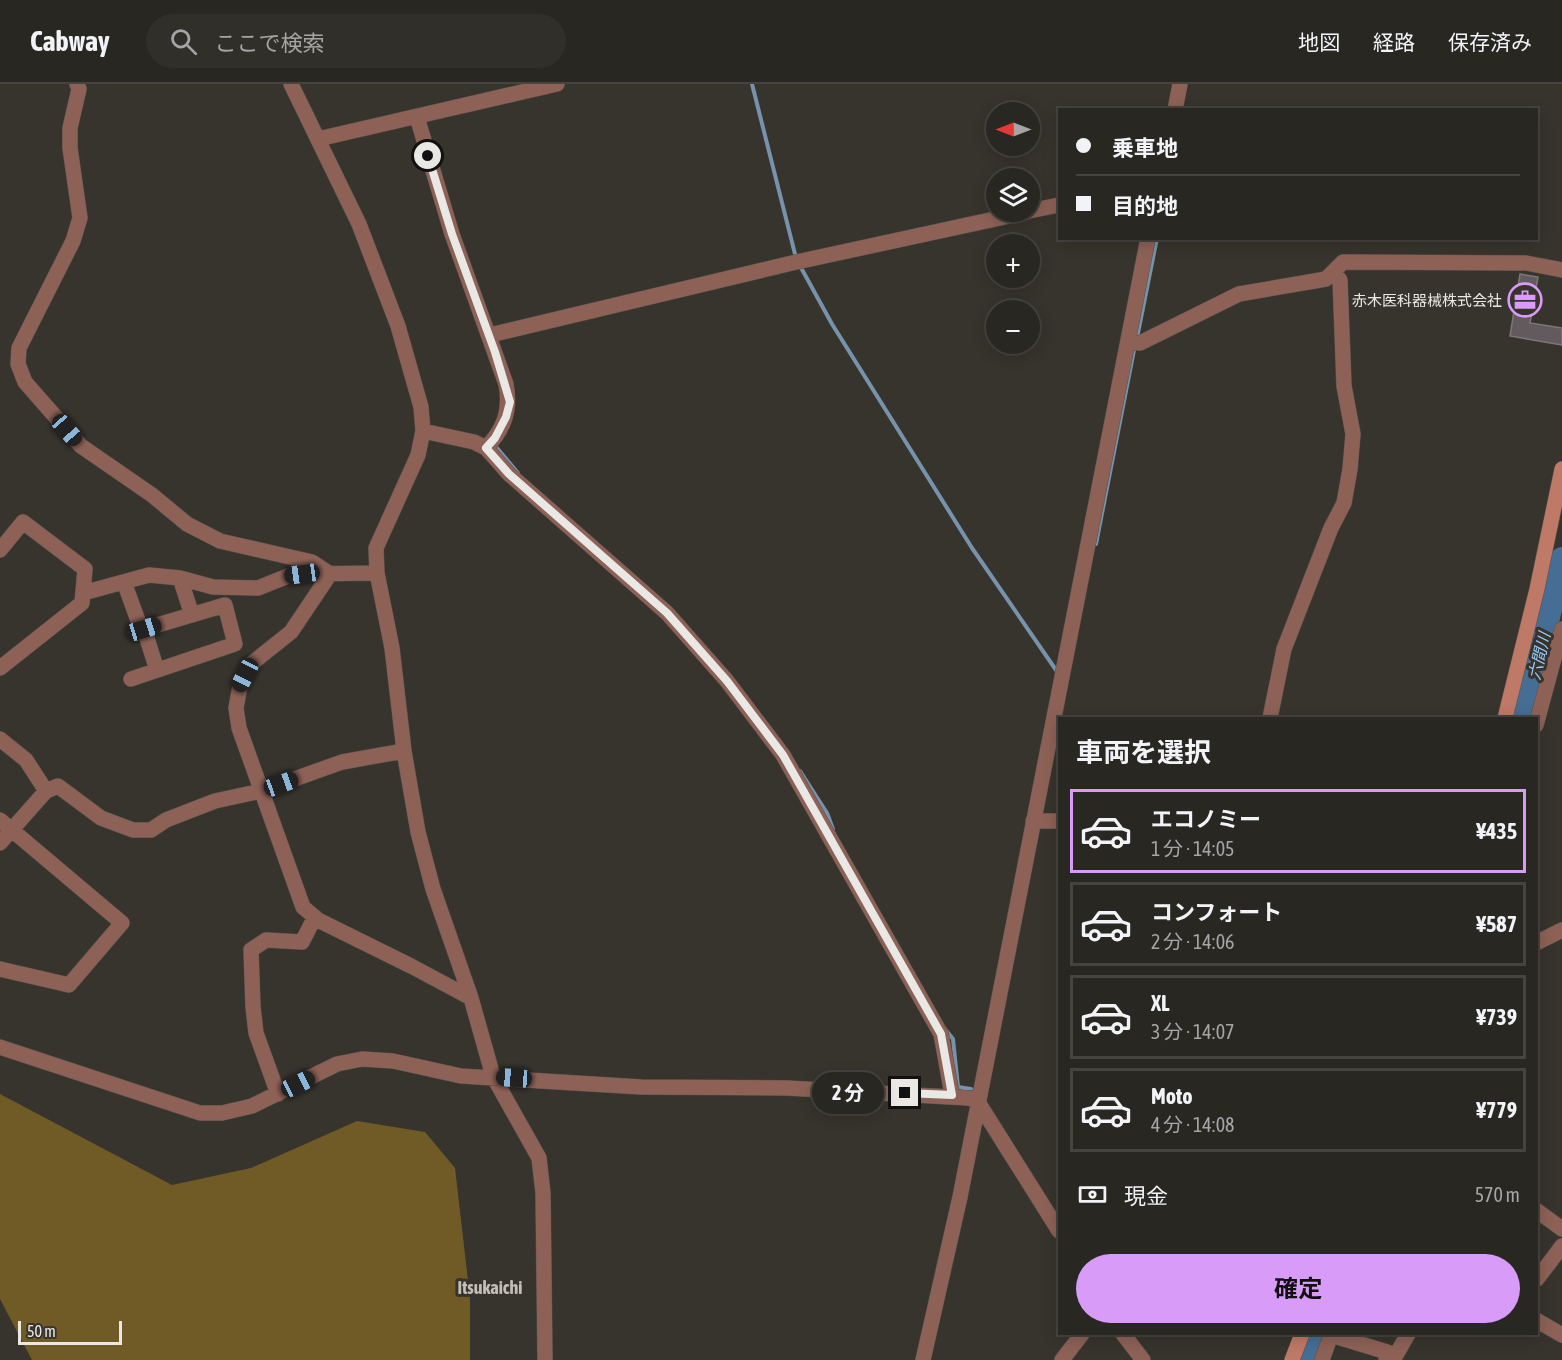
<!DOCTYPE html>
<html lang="ja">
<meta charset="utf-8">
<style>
:root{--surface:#292722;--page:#312f2a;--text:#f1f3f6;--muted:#a5a5a5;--line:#454440;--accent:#d89bf8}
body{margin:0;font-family:"Asap Condensed","Noto Sans JP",sans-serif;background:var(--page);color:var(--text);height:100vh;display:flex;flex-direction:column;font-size:22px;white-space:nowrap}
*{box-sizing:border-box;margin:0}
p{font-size:20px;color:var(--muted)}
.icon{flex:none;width:33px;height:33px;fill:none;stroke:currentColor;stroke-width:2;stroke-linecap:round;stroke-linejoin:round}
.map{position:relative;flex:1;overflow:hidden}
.details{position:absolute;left:1058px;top:633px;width:480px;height:618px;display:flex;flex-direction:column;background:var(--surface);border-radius:0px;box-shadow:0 3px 15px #0003,0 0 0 2px var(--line)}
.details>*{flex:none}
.banner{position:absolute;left:1058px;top:24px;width:480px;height:132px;border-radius:0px;box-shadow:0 3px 15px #0003,0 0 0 2px var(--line);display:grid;align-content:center;height:132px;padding:0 18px;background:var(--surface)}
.needle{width:39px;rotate:270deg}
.controls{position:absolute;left:986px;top:18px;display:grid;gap:12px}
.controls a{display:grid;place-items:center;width:54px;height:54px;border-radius:50%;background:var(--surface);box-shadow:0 3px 15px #0003,0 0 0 2px var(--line);font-size:30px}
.scale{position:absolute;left:18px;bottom:15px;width:104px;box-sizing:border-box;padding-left:6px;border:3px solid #eae8e4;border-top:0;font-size:16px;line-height:21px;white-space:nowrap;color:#eae8e4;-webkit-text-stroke:4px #37342d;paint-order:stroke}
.end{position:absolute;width:27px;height:27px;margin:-14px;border:8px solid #eae8e4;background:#111;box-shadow:0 0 0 3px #111}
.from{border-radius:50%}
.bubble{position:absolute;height:42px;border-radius:21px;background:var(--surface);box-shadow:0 3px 15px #0003,0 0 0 2px var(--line);font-size:20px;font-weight:700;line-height:42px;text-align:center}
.car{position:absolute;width:18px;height:36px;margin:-18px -9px;border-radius:8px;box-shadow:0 0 4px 2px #0007;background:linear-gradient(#222 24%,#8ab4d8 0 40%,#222 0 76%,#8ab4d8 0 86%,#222 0)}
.banner b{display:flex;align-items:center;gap:21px;height:57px;font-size:22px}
.banner b+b{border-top:2px solid var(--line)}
.banner i{width:15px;height:15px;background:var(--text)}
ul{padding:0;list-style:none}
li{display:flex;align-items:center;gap:18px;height:84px;margin:0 12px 9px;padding:0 6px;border:3px solid var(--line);border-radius:0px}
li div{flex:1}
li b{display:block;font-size:22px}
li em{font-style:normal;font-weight:700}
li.on{border-color:var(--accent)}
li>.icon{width:54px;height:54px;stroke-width:1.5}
h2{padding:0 18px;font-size:27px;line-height:72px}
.pay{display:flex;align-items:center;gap:15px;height:66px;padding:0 18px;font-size:22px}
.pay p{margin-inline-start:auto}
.primary-button{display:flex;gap:12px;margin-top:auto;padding:12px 18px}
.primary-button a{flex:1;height:69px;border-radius:36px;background:var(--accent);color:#111;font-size:24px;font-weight:700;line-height:69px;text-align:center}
header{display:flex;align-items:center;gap:36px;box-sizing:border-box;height:84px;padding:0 30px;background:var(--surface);border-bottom:2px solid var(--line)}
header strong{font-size:28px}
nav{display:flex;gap:33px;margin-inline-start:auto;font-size:21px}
.search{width:420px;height:54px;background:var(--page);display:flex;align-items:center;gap:15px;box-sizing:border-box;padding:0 21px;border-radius:33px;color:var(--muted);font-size:22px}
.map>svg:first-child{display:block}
</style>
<header>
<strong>Cabway</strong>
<div class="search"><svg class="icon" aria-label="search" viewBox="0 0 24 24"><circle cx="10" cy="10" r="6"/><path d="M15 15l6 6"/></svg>ここで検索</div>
<nav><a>地図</a><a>経路</a><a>保存済み</a></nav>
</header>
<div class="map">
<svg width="1562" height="1276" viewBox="0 0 1562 1276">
<rect width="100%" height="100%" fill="#37342d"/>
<path fill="#705b27" d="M0,1010L172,1101L251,1084L357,1037L425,1048L455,1084L470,1214V1276H32L0,1215Z"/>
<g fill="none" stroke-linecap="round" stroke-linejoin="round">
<path stroke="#7792ab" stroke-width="4" d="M752,0L796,174
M799,180L832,240L972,464L1056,586
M1137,254L1157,154
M497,364L518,389
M1096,460L1135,261
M800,687L827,729L833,745
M945,945L953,955L958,1003L971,1005"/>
<path stroke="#466d93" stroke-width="24" d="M1524,634L1562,475
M1305,1276L1315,1250"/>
</g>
<path fill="#635a5e" stroke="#7f767a" stroke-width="1.5" d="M1520,190L1538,193L1530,239L1562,244V261L1510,252Z"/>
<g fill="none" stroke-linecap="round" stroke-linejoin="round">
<g stroke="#54514a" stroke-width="16">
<path id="minor" d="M77,0L79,5L70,44V64L80,134L73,157L19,264L18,280L25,298L81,362L152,411L187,440L220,457L312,478L330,490
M291,0L359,140L398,242L421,323L423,347L418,371L376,464L377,489L392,564L404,667L418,748L433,805L471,914L493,992L539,1074L543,1109L545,1276
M1175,26L1180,0
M417,33L452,150L506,300C511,327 504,345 486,364
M1029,127L1059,121
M490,251L792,179L1027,128
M1128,258L1140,259L1239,210L1326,195L1343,178L1526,179L1562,186
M423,347L474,358L486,364L509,390L667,529L727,597L783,671L941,950L952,1011
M0,466L23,438L85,485L82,519L0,584
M330,490L291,548L251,580L240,602L236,624L239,644L303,823L318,836L411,882L471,914
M180,494L192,531
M124,498L140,542L144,545L157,586
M83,509L149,491L180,494L213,503L258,504L288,492L302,490L377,489
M131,595L235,560L225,521L144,545
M1270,634L1284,565L1331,444L1344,419L1350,385L1353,350L1344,302L1340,196L1334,188
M1536,641L1562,545
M0,655L26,676L46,707
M0,736L122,839L69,901L0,885
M1033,737H1059
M0,759L46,707L58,702L101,734L133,746H151L166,736L215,717L261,707L342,678L404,667
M1536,859L1562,846
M0,963L200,1029H222L252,1022L337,980L362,975L393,977L461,992L641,1003L787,1004L968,1014L974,1015L978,1018L1059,1147
M278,1010L256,949L253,923L251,866L266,856L302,858L315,833
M1536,1126L1562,1145
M1537,1195L1562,1162
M1536,1236L1562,1251
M1123,1250L1143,1276
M1332,1250L1331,1251L1387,1268L1386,1276
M1387,1268L1396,1271L1408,1250
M923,1276L960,1113L1148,154
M1062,1276L1082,1250
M1322,1276L1331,1251"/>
</g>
<g stroke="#54514a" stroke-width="16">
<path id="tertiary" d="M318,55L557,0"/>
</g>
<g stroke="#54514a" stroke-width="16">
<path id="secondary" d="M1505,634L1537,505L1562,385
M1292,1276L1302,1250"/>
</g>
<use href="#minor" stroke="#8d6156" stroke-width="15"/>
<use href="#tertiary" stroke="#8d6156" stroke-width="15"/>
<use href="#secondary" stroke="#be7967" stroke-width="15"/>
</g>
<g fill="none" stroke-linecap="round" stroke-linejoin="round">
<path stroke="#eae8e4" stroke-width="8" d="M428,72L452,150L495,268L510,318L506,333L495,354L486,364L509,390L667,529L727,597L783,671L941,950L952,1011L905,1009"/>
</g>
<defs>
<g id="office-ring" transform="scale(1.725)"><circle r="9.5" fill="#37342d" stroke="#d89bf8" stroke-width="1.5"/><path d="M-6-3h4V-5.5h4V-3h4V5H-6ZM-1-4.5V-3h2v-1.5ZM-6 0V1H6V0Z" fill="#d89bf8"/></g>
</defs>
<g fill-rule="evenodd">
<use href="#office-ring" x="1525" y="216"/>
</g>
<g text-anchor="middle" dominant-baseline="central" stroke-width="6" stroke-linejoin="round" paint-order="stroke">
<g font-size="15" fill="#eae8e4" stroke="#37342d" text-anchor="end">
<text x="1502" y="216">赤木医科器械株式会社</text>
</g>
<g font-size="16" font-style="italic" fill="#98c9f8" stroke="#37342d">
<text transform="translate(1539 572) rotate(-77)">六間川</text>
</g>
<g font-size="18" font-weight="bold" fill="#c3bfb6" stroke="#37342d">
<text x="490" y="1203">Itsukaichi</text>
</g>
</g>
</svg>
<div class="controls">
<a><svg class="needle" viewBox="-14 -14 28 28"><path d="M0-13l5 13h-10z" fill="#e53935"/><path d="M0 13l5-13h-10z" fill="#a5a5a5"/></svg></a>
<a><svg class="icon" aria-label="layers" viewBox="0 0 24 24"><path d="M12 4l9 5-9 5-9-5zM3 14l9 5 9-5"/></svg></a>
<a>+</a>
<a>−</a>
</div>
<div class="scale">50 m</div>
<i class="end from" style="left:428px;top:72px"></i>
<i class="end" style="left:905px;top:1009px"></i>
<div class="bubble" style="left:812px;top:988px;width:72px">2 分</div>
<i class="car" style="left:67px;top:346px;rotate:139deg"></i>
<i class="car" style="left:302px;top:490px;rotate:262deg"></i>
<i class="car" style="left:144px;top:545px;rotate:73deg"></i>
<i class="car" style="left:245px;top:591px;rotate:207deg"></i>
<i class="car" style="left:281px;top:700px;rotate:70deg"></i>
<i class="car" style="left:514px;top:994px;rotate:274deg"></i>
<i class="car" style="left:298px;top:1000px;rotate:64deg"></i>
<div class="banner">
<b><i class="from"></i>乗車地</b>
<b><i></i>目的地</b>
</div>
<section class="details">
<h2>車両を選択</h2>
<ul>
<li class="on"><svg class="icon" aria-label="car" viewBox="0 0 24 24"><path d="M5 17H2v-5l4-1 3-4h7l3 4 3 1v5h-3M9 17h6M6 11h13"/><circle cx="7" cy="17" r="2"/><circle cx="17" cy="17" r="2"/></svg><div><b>エコノミー</b><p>1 分 · 14:05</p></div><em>¥435</em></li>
<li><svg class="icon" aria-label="car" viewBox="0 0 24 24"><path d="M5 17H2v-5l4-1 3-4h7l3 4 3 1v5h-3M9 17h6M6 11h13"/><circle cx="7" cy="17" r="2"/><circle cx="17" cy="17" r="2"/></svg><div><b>コンフォート</b><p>2 分 · 14:06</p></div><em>¥587</em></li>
<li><svg class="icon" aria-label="car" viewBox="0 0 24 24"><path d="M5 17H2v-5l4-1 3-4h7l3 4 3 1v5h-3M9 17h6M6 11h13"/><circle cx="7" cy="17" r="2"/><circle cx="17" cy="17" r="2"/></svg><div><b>XL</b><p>3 分 · 14:07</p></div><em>¥739</em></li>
<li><svg class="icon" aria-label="car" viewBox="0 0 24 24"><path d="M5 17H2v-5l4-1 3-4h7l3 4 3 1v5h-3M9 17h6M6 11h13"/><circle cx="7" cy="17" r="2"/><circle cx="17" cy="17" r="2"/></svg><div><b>Moto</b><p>4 分 · 14:08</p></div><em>¥779</em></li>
</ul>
<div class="pay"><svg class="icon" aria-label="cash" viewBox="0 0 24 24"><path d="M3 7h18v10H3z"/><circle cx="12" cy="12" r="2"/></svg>現金<p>570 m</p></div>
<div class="primary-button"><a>確定</a></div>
</section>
</div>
